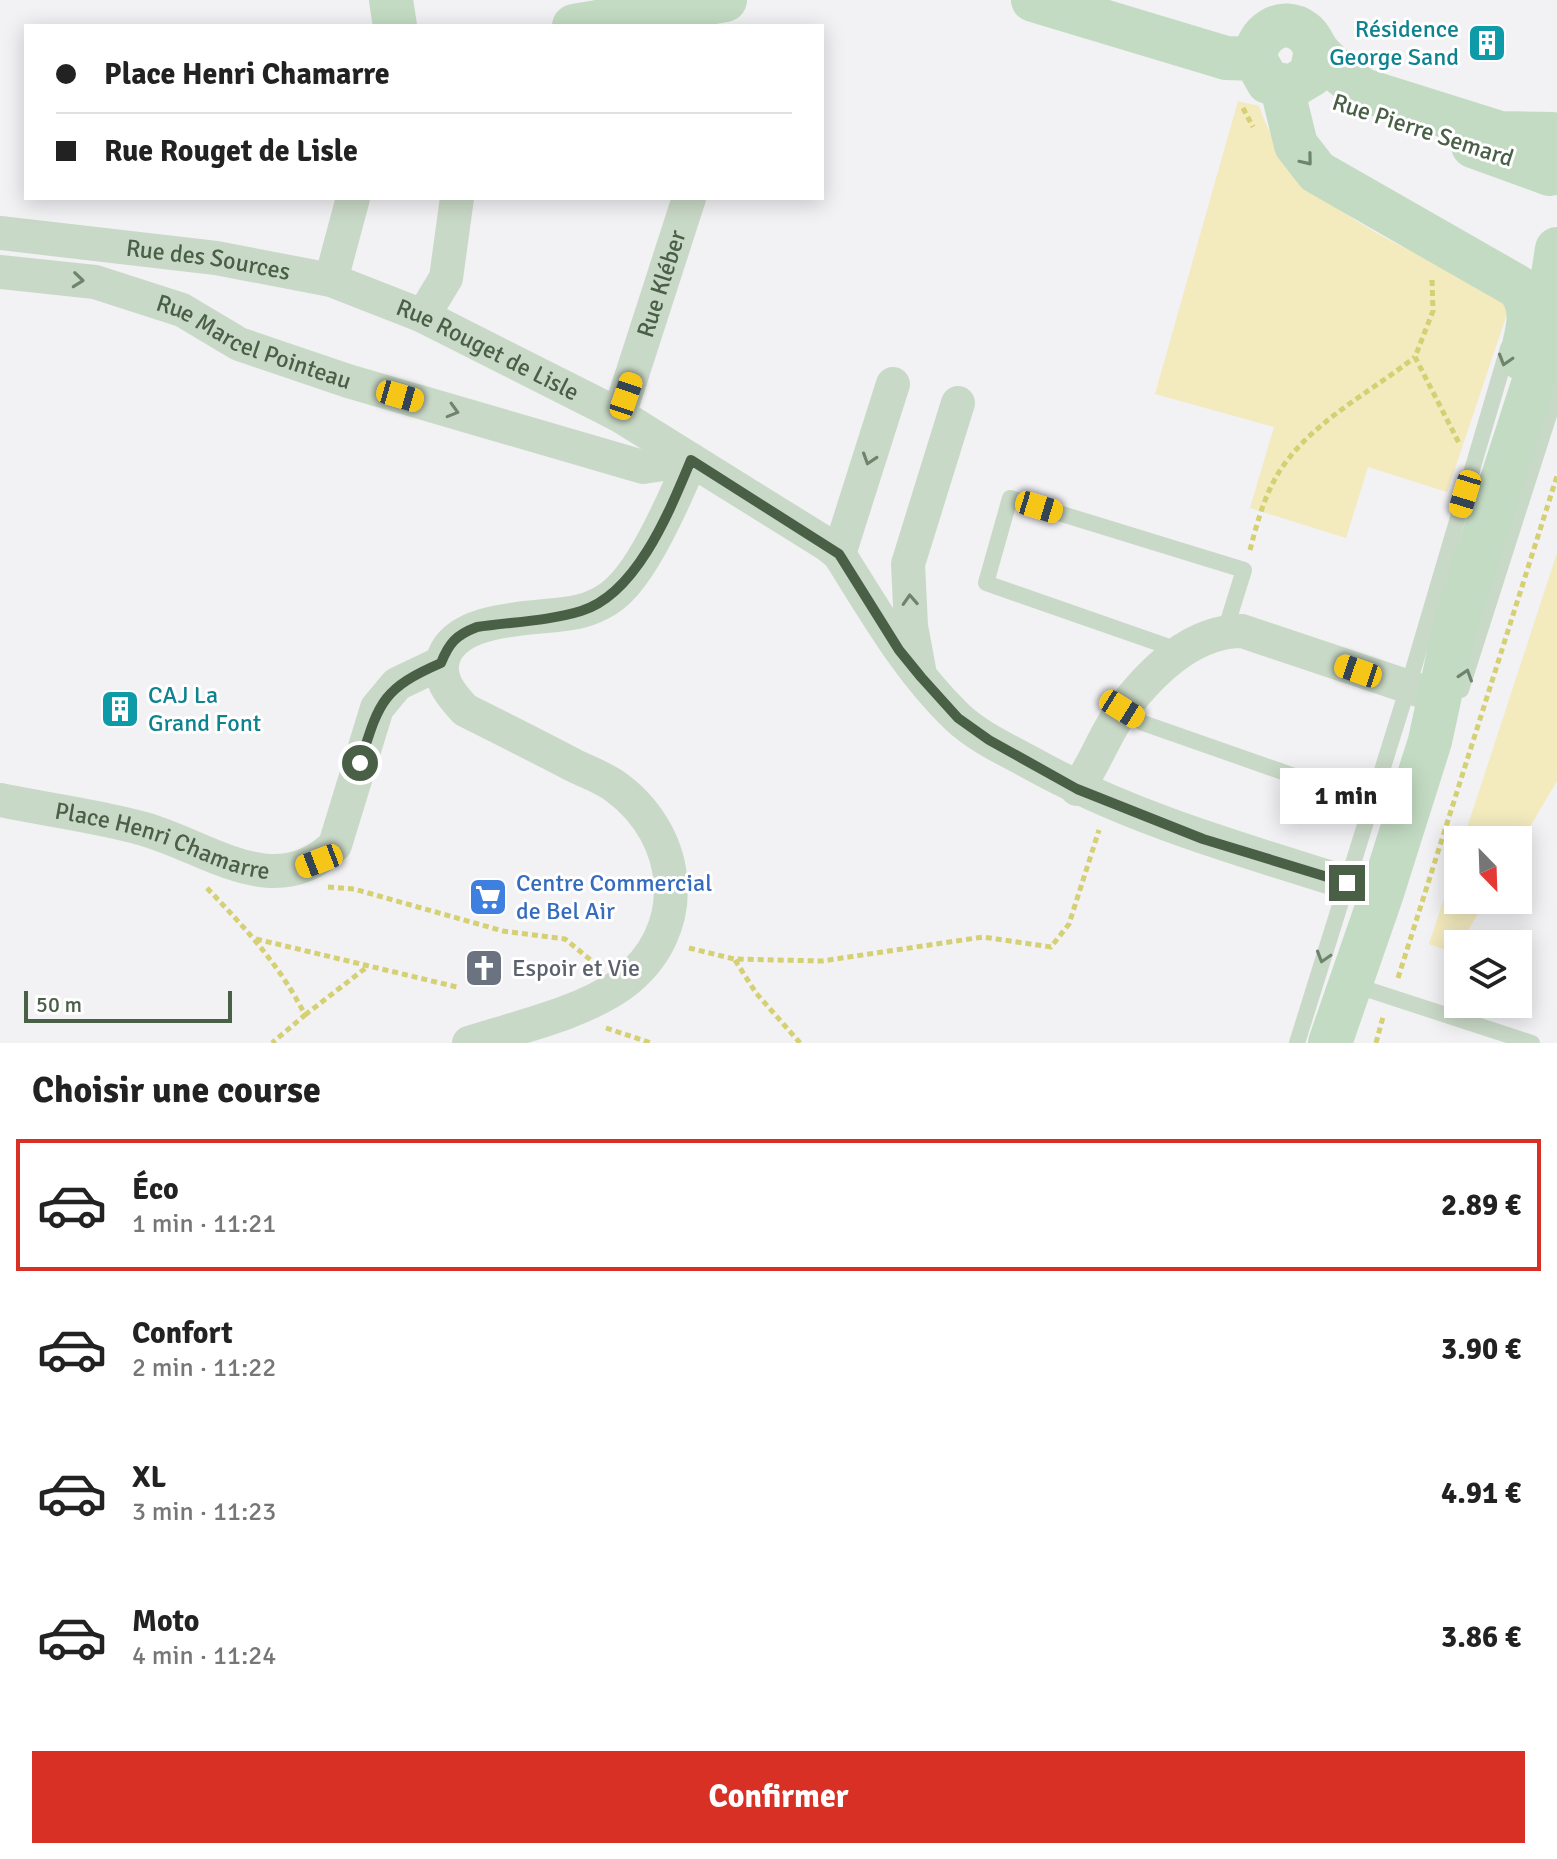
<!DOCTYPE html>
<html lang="fr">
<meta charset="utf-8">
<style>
:root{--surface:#fff;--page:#f2f2f2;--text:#222;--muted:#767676;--line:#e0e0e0;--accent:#d93025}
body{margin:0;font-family:Signika,sans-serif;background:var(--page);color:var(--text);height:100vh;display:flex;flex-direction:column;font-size:30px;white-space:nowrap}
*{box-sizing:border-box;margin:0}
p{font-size:26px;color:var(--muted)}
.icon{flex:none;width:44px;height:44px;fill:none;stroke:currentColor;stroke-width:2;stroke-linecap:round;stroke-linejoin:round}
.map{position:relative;height:1043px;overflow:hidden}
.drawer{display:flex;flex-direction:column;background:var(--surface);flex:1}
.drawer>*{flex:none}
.hud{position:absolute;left:24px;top:24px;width:800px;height:176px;border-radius:0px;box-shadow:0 4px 20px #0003;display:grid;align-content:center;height:176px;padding:0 32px;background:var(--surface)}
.needle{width:52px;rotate:157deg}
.fabs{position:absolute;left:1444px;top:826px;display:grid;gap:16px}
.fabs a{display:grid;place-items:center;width:88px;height:88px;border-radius:0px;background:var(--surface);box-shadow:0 4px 20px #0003;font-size:40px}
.scale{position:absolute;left:24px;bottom:20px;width:208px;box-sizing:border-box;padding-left:8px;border:4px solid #496047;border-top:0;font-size:22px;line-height:28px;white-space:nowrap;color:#496047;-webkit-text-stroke:6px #fff;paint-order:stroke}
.end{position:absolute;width:36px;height:36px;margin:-18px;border:10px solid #496047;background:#fff;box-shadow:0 0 0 4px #fff}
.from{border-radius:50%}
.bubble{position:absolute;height:56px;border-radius:0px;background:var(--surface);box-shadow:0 4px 20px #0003;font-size:26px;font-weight:800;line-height:56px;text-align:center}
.car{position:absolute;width:24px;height:48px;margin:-24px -12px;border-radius:10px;box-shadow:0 0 6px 2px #0007;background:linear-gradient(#f5c518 24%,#345 0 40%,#f5c518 0 76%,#345 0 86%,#f5c518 0)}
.hud b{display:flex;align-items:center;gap:28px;height:76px;font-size:30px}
.hud b+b{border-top:2px solid var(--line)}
.hud i{width:20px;height:20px;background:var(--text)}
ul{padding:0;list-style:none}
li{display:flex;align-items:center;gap:24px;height:132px;margin:0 16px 12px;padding:0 16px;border:4px solid transparent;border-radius:0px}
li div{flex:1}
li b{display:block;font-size:30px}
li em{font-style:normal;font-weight:800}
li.active{border-color:var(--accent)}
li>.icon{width:72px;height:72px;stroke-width:1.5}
h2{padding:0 32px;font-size:36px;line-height:96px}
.cta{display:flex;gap:16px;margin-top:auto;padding:16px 32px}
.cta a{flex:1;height:92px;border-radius:0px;background:var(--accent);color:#fff;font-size:32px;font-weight:800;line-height:92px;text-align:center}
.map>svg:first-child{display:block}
</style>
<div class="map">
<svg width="1557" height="1043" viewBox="0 0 1557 1043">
<rect width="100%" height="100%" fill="#f2f1f4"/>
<path fill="#f3eabe" d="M1238,101L1259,106C1293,212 1413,249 1504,295L1510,305L1447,492L1368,467L1346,538L1250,508L1274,427L1155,394Z
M1557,553V781L1518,847V840H1463Z
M1458,856V900H1486L1464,937L1475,944H1458V954L1429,944Z"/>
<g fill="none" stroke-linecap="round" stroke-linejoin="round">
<path stroke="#d4d073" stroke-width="5" stroke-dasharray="6 4" stroke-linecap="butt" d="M1243,108L1253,127
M1432,280L1433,311L1415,357L1459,443
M1250,550C1257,523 1265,493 1281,469C1313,421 1371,392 1415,357
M328,887L354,889L503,931L565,939L598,966
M207,888C245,928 280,965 305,1015L272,1043
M256,939L457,987
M689,948L734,959L822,961L983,937L1051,947L1069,924L1099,830
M735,960L756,993L800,1043
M1398,978L1557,476
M305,1015L367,967
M606,1028L651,1043
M1376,1043L1383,1017"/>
<path stroke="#c9d9c7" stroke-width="16" d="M1178,650L986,583L1010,498L1244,570L1225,631
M1461,690L1557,390
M1122,709L1143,723L1323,786
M1351,984L1532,1043
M1297,1043L1408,687L1508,348"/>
<g stroke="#c9d9c7" stroke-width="34">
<path id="s1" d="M0,233L216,258L331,280L423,316L619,415L828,545L839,554C875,611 908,670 957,717C977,736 1005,749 1029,762C1133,820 1247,851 1360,887"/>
<path id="s2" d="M0,272L95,282L182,310L239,344L348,381L643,467L691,460"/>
<path d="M331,280L353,198"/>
<path d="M423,316L446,278L457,198"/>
<path id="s3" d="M619,415L689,198"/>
<path d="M839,554L893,384"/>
<path d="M919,669L911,626L908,564L958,403"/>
<path d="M1077,789C1095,764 1105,733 1123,709C1152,671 1192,631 1242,631L1421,691"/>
<path id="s4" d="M0,800C48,810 97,816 144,829C208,847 275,904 335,845L377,708L397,684L441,663"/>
<path d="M469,1043C518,1027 580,1014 622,984C692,932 684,837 616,787C604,778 587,772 573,765C537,746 501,728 465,710C451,695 436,678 444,656C460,614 538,620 577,612C592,609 610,600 620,589C647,563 676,496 691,460"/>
</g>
<path stroke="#c3dbc3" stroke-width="44" d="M391,0L395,26
M1033,0L1226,58L1255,59
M574,26L725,0
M1316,50L1311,75L1291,87L1268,82L1255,59C1256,34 1282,15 1304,32C1312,38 1313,46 1319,53C1332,68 1347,79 1363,90L1500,133L1552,134
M1282,88L1296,145L1317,172L1518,287C1536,309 1527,332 1521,358
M1473,146L1550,174
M1543,339L1557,249
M1330,1043L1382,893L1430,741L1455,625L1557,310"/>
</g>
<defs><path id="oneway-chevron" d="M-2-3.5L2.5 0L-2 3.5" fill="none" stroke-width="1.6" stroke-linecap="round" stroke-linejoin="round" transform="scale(2)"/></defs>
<use stroke="#6e856c" href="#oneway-chevron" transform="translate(1307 160) rotate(51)"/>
<g stroke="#6f846d">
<use href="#oneway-chevron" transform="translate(78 280) rotate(6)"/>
<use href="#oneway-chevron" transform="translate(1505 360) rotate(107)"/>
<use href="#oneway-chevron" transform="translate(453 411) rotate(16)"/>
<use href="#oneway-chevron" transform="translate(869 459) rotate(108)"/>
<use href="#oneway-chevron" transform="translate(910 600) rotate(-93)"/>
<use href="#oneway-chevron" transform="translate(1466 675) rotate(-72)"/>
<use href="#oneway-chevron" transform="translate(1323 957) rotate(107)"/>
</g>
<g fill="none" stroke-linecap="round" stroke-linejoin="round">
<path stroke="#496047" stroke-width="10" d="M360,763C379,703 381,689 441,663C449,643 456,635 477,627C510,622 549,621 581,611C637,594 670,510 691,460L839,554L899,650L921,677L958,718L989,740L1077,789L1203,839L1347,883"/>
</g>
<defs>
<g id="building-square" transform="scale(2)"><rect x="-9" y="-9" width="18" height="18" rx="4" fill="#0f9aa8" stroke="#fff"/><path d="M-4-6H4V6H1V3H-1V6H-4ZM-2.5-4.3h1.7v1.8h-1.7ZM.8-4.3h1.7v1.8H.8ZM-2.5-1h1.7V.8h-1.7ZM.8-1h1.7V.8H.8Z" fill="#fff"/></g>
<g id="supermarket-square" transform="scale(2)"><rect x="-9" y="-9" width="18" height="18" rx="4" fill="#3f7fe0" stroke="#fff"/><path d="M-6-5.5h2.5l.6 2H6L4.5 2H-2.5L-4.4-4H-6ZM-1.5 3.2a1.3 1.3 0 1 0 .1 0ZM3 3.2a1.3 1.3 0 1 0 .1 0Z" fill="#fff"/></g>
<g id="church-square" transform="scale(2)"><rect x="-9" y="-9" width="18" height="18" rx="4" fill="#6b7280" stroke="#fff"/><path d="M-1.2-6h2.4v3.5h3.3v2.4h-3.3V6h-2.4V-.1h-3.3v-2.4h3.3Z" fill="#fff"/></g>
</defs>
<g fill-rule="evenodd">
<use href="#building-square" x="1487" y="43"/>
<use href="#building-square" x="120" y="709"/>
<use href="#supermarket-square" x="488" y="897"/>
<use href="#church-square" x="484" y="968"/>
</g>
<g text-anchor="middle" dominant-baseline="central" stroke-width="6" stroke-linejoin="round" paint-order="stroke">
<g font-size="24" fill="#0d838f" stroke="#fff" text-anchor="end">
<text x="1459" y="29">Résidence<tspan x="1459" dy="28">George Sand</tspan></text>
<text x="148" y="695" text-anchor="start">CAJ La<tspan x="148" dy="28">Grand Font</tspan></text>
</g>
<g font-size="24" fill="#496047" stroke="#fff">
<text transform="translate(1423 130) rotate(18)">Rue Pierre Semard</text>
<text stroke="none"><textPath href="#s1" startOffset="210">Rue des Sources</textPath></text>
<text stroke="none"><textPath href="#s3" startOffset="138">Rue Kléber</textPath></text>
<text stroke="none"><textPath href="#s2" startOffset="266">Rue Marcel Pointeau</textPath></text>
<text stroke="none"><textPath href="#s1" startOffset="506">Rue Rouget de Lisle</textPath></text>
<text stroke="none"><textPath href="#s4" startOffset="168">Place Henri Chamarre</textPath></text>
</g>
<g font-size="24" fill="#366cbe" stroke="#fff" text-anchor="start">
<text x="516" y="883">Centre Commercial<tspan x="516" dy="28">de Bel Air</tspan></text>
</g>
<g font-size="24" fill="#5b616d" stroke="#fff" text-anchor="start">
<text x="512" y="968">Espoir et Vie</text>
</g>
</g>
</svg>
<div class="fabs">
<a><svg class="needle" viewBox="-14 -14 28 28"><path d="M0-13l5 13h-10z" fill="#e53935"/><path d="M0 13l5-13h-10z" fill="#767676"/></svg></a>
<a><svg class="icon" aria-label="layers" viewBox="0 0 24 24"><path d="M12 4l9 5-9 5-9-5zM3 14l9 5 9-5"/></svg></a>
</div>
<div class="scale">50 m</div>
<i class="end from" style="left:360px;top:763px"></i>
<i class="end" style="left:1347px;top:883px"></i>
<div class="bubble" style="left:1280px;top:768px;width:132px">1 min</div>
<i class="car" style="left:400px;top:396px;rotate:106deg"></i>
<i class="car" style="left:626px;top:396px;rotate:19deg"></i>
<i class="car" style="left:1465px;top:494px;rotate:197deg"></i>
<i class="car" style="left:1039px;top:507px;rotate:107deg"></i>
<i class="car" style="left:1358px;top:671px;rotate:289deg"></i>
<i class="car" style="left:1122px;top:709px;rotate:122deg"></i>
<i class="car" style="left:319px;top:861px;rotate:249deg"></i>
<div class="hud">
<b><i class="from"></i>Place Henri Chamarre</b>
<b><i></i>Rue Rouget de Lisle</b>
</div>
</div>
<section class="drawer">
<h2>Choisir une course</h2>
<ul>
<li class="active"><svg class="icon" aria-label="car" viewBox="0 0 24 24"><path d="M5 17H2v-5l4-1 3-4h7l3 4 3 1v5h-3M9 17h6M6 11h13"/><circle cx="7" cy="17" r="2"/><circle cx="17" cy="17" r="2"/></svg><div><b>Éco</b><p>1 min · 11:21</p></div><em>2.89 €</em></li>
<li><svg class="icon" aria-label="car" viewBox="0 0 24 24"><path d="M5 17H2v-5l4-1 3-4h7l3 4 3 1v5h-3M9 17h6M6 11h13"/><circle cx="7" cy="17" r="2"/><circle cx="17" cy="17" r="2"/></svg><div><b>Confort</b><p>2 min · 11:22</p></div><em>3.90 €</em></li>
<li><svg class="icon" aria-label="car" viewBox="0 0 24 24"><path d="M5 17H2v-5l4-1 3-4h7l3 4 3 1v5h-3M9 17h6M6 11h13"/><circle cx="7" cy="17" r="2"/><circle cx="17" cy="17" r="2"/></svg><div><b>XL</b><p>3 min · 11:23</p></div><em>4.91 €</em></li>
<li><svg class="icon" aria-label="car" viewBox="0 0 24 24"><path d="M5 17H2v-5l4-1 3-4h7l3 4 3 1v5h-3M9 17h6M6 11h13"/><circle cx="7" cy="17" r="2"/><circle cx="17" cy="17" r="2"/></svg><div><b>Moto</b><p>4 min · 11:24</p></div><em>3.86 €</em></li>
</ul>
<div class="cta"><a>Confirmer</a></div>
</section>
